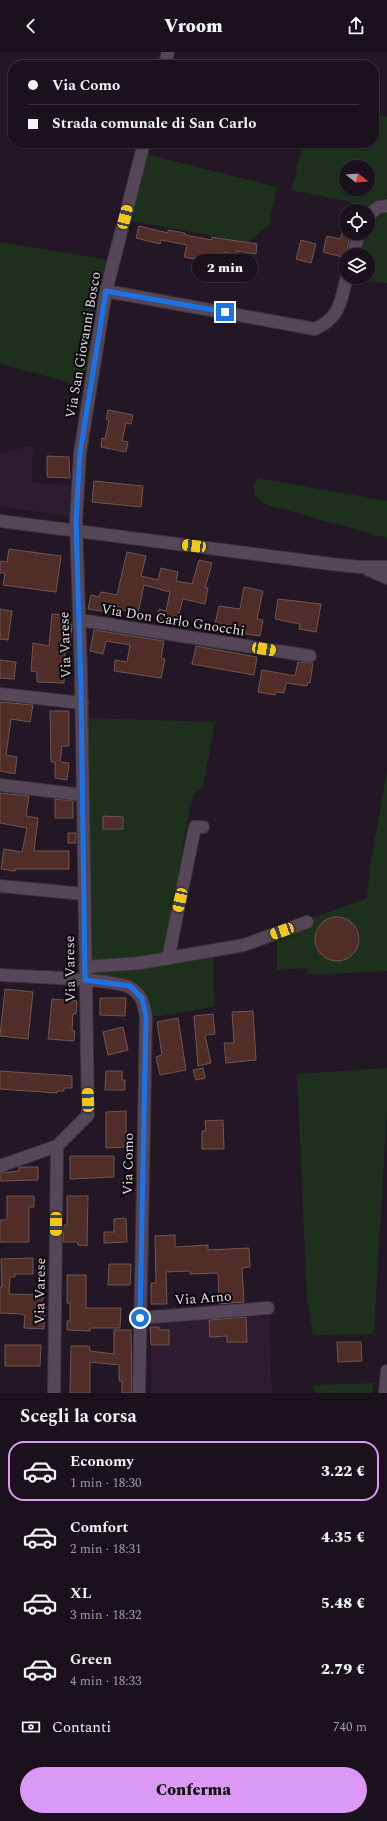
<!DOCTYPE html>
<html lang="it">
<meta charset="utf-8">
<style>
:root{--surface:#1a111c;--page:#271f29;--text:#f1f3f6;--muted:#9f9da3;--line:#38313b;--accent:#db99f5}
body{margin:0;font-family:Spectral,serif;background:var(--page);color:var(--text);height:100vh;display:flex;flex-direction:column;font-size:15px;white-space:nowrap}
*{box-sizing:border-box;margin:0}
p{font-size:13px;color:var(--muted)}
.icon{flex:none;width:22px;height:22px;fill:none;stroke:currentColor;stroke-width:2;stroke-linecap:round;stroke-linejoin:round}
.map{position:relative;height:1341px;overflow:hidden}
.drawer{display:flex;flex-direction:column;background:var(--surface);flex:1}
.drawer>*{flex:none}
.top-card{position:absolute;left:8px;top:8px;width:371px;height:88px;border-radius:16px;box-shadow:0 1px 3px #0004,0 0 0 1px var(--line);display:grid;align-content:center;height:88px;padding:0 20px;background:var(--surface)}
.needle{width:26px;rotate:107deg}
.tools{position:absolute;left:339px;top:108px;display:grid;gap:8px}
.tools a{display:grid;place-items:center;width:36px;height:36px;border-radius:50%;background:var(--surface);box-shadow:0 1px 3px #0004,0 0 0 1px var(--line);font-size:20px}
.end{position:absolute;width:18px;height:18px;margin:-9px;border:5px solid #1a73e8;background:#fff;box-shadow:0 0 0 2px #fff}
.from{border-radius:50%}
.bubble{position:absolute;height:28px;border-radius:14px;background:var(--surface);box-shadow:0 1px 3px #0004,0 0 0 1px var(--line);font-size:13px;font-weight:800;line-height:28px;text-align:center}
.car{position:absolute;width:12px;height:24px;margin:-12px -6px;border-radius:5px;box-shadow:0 0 3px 1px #0007;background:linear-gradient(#f5c518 24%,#345 0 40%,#f5c518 0 76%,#345 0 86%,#f5c518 0)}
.top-card b{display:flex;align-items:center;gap:14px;height:38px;font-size:15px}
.top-card b+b{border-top:1px solid var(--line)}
.top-card i{width:10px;height:10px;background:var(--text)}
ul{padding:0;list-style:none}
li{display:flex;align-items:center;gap:12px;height:60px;margin:0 8px 6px;padding:0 12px;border:2px solid transparent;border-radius:16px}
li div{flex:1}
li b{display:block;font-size:15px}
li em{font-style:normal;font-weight:800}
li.selected{border-color:var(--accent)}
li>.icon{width:36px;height:36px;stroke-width:1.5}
h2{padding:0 20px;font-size:18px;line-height:48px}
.pay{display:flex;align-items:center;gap:10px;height:44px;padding:0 20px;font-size:15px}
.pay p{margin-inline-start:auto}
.cta{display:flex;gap:8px;margin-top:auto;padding:8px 20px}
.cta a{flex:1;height:46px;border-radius:24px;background:var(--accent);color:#111;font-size:16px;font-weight:800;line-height:46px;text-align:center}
header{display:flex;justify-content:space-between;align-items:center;height:52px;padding:0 20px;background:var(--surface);font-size:18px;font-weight:800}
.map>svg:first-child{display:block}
</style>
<header><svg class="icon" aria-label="back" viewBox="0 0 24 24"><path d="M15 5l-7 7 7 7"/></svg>Vroom<svg class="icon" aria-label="share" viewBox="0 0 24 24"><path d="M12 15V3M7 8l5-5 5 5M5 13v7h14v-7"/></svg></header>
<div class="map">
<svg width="387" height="1341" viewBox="0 0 387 1341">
<rect width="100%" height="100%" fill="#231726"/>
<path fill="#2d1c31" d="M33,393L32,431L72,433L71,465L0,454V402Z
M269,1264L272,1341H151V1271Z"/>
<path fill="#1d301c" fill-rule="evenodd" d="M374,62L387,65V146L377,148L371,154L291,138L304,91H374ZM346,115H368V137H346Z
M146,102L277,135L269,173L248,190L131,169Z
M387,161V231L353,228V225H368V203H359L365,181H368C368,170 378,163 387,161Z
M0,190L109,208L86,335L0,312Z
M258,426L387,449V486L264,452L254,443V432Z
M88,666L215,670L203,735L192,745L184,788L179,832L165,905L92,911Z
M387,716V919L307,923V916L277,918V885L306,868L367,846C370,803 381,760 387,716Z
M213,902L214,955L147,966V947L92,923L91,918Z
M387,1016V1056L374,1282L313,1283L307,1246L297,1022Z
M373,1331L372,1341H315L314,1333Z"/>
<path fill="#512d27" stroke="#6e5651" d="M139,174L168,181V178L185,181V183L212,188V185L257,192L256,202L237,199V203L224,200L221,212L184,205L187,193L161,188L160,192L136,186Z
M342,181H351L346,201V206L323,200L327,184L340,187Z
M301,188L316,192L311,211L296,207Z
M108,358L133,363L131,372L126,371L122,389L128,390L126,400L101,395L102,386L105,387L109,368L106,367Z
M47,404L69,405L70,426L47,425Z
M94,429L143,434L141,455L92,450Z
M9,497L61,504L56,540L3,533L5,521H0V509L7,510Z
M127,500L146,504L141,524L158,528L161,516L178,520L176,529L192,532L199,508L212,511L205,536H208L205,552L183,547L176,572L156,567L159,557L166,559L170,540L144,533L138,561L108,555L107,560L88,557L91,543L99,545L101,540L117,543Z
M244,535L263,539L257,567L263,568L260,584L214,577L219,554L240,557Z
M278,547L321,552L316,580L299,577L300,572L275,567Z
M0,557L12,559L8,588L0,587Z
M52,562L70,563L69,572H72L70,595L65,594L64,631L37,630V620L31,619L33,591L49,594Z
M94,578L164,589L161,606L165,607L161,626L114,619L115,608L127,610L130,593L106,589L103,602L90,599Z
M196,594L257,605L254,623L192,612Z
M0,608L16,610L14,627L0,626Z
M298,610L313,611L310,631L308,630L307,634L286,631L284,641L276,640L275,643L258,640L262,618L295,624Z
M0,650L33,653L30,670L11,667L6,703L17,705L15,722L0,719Z
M50,659H69V694H62L60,710L69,711L67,728L55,726V710H51Z
M0,741L29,744L26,764L38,766L34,799H69V817H15V819L1,817L4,797L22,800L27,776L0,771Z
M55,747L73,749V766H55Z
M103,764L123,765V777H103Z
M68,781H76V791H68Z
M315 887a22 22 0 1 1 44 0a22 22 0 1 1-44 0Z
M5,937L33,940L28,987L0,984Z
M100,946H126L125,964L100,963Z
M52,947L77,949L76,962H73L72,978L75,979L74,989L48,987Z
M253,959L256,1008L226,1011L224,991H234L232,960Z
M213,962L215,982L205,983L211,1011L198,1014L194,964Z
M178,966L186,1018L160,1023L156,1005L162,1003L157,970Z
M123,975L128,998L108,1003L103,980Z
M203,1016L205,1026L196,1028L193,1018Z
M0,1019L72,1024V1036H64V1039H57V1041L0,1037Z
M106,1019H122V1028H125V1038H105Z
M126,1059V1095L106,1096V1060Z
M223,1068L224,1097H202V1079H206L205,1069Z
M70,1104H114V1125L70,1127Z
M19,1115H38V1128L0,1129V1121L19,1119Z
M7,1144H34V1155H29V1190H0V1168H7Z
M67,1144H88L87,1194L78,1193L77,1190H63L64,1173H67Z
M126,1166L127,1190L104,1191V1180H114V1167Z
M175,1183V1195L208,1193V1198L249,1196L250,1215L242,1216L244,1250L219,1252L218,1221L190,1222V1219L166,1220L167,1252H151V1231H156L155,1184Z
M33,1206V1222H15V1225H10L9,1242L43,1243L42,1259H45L44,1277L24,1276L25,1263H23V1262L0,1261V1235H2L1,1207Z
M109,1212H131L130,1233H108Z
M67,1223H86V1256H121L120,1276H90V1279L67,1278V1269H70V1251H67Z
M246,1265L247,1290H227V1284L210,1285L209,1268Z
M150,1275H159V1278H169V1293H151Z
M114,1278H131L132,1341H122V1329H119V1313L90,1310V1341H70L71,1294H89L90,1299L114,1302Z
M337,1290H361L362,1309L338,1310Z
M5,1293H41L40,1314H5Z"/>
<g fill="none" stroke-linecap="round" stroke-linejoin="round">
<g stroke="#3c333e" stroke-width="14">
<path id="minor" d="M165,13L168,0
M368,163L379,155L387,154
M353,203L359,181
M106,239L315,277C341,265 340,250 347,225
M0,469L331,512L360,515H387
M369,518L387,526
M80,568L310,604
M0,642L82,651
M0,733L83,743
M0,834L84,842
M168,907L195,775H203
M85,915L140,911L244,893L307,870
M0,923C21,924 119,927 131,936C143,945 143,950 146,965L139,1341
M0,1114L57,1094
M140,1266L268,1256
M54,1341L57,1094L88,1063L81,622L76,469L80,401L106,239L144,91
M385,1341L387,1319"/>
</g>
<use href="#minor" stroke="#554758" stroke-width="12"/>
</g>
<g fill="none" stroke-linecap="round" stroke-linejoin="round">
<path stroke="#1a73e8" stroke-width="5" d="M140,1266L146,964L142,946L130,934L85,928L81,637L76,469L80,401L106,239L225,260"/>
</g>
<g text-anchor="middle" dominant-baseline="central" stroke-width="4" stroke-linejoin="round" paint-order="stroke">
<g font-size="14" fill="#e6dde8" stroke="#09050a">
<text transform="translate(83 293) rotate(-80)">Via San Giovanni Bosco</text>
<text transform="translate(173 568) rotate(9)">Via Don Carlo Gnocchi</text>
<text transform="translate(65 593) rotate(-92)">Via Varese</text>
<text transform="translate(70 917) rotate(-91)">Via Varese</text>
<text transform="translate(128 1112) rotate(-89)">Via Como</text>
<text transform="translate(40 1239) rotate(-89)">Via Varese</text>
<text transform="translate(203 1246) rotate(-4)">Via Arno</text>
</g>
</g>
</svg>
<div class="tools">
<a><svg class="needle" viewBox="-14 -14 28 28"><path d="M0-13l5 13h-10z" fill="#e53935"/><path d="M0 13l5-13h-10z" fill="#9f9da3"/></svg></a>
<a><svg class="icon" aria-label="locate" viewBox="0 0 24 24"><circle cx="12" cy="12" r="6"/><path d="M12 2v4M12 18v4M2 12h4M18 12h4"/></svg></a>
<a><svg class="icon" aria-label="layers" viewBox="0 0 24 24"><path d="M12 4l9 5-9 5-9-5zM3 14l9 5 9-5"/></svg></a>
</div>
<i class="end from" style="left:140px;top:1266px"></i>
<i class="end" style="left:225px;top:260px"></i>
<div class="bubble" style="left:192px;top:202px;width:66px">2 min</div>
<i class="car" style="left:125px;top:165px;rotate:14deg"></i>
<i class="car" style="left:194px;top:494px;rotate:277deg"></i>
<i class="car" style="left:264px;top:597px;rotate:99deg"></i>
<i class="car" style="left:180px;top:848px;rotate:192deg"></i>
<i class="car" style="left:282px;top:879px;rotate:250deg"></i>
<i class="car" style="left:88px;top:1048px;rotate:358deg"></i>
<i class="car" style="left:56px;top:1172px;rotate:180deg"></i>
<div class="top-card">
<b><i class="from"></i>Via Como</b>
<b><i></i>Strada comunale di San Carlo</b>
</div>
</div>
<section class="drawer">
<h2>Scegli la corsa</h2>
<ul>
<li class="selected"><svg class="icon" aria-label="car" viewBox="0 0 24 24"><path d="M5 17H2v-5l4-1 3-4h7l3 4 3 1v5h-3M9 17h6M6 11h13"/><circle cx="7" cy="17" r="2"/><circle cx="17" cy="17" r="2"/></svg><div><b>Economy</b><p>1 min · 18:30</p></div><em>3.22 €</em></li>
<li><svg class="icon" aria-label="car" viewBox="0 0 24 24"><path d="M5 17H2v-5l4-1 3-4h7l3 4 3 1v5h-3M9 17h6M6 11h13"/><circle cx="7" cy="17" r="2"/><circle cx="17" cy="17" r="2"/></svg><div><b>Comfort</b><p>2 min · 18:31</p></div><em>4.35 €</em></li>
<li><svg class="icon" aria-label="car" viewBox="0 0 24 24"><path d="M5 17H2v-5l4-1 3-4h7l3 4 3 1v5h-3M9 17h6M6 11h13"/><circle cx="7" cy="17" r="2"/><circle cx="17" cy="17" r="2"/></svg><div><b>XL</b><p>3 min · 18:32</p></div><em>5.48 €</em></li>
<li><svg class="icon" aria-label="car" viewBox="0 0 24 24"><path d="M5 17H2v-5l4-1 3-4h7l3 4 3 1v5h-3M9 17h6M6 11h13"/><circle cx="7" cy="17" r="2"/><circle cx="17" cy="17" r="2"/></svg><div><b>Green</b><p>4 min · 18:33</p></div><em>2.79 €</em></li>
</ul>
<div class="pay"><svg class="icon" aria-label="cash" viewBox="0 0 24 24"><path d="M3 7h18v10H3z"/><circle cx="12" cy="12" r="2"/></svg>Contanti<p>740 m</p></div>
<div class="cta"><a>Conferma</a></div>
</section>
